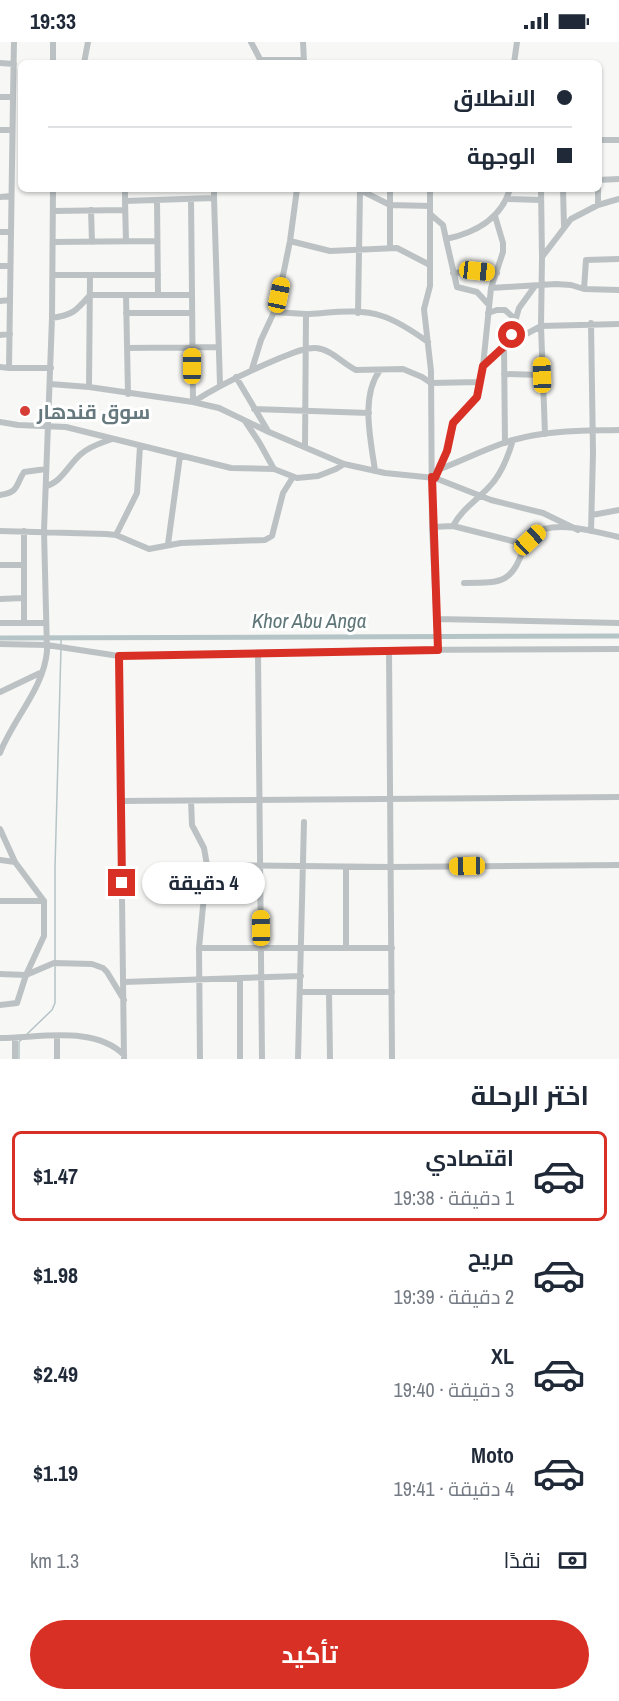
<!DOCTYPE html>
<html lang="ar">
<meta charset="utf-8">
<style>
:root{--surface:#fff;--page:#f6f6f7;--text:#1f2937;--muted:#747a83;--line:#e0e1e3;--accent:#d93025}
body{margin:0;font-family:"Archivo Narrow",Cairo,sans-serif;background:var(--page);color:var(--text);direction:rtl;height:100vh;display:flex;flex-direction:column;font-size:22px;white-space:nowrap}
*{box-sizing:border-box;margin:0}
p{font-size:20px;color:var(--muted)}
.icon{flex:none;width:33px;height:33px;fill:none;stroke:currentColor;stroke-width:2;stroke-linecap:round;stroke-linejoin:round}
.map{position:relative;height:1017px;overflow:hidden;direction:ltr}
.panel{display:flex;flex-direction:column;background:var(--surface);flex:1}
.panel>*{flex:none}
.top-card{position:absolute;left:18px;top:18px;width:584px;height:132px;border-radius:9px;box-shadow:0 2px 4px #0004;direction:rtl;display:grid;align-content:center;height:132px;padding:0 30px;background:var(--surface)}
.end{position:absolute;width:27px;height:27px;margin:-14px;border:8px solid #d93025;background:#fff;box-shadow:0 0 0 3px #fff}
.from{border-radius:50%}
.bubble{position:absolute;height:42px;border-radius:21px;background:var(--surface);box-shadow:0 2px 4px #0004;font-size:20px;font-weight:700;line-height:42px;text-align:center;direction:rtl}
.car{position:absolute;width:18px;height:36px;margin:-18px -9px;border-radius:8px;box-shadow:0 0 4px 2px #0007;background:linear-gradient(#f5c518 24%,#345 0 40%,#f5c518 0 76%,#345 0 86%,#f5c518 0)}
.top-card b{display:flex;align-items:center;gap:21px;height:57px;font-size:22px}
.top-card b+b{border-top:2px solid var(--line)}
.top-card i{width:15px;height:15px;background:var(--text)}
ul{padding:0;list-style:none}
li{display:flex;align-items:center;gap:18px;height:90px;margin:0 12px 9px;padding:0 18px;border:3px solid transparent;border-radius:9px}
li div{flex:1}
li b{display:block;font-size:22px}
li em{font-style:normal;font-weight:700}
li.on{border-color:var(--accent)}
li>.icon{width:54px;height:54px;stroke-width:1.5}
h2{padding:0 30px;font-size:27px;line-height:72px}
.pay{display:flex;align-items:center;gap:15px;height:66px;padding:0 30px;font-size:22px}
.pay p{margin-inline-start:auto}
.cta{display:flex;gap:12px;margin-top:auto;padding:12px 30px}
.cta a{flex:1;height:69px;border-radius:36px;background:var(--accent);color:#fff;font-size:24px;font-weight:700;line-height:69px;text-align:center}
.status{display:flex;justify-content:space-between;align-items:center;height:42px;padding:0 30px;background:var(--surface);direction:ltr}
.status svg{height:16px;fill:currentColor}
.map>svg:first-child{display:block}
</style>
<div class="status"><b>19:33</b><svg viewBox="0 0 49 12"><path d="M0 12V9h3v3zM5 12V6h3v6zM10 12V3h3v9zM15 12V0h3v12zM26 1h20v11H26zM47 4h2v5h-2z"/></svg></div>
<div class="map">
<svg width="619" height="1017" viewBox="0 0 619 1017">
<rect width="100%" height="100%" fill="#f7f7f5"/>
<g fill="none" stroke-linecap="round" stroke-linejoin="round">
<path stroke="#b5c4c6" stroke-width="1.5" d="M61,602V596
M55,919V826L61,606
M27,992L52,968L55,961V924
M19,1017V1000L21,998"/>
<path stroke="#b5c4c6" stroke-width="5" d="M0,596L619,594"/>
<path stroke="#bcc2c4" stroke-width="6" d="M53,0V21
M251,0L262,21
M303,0L304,20
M261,18H304
M0,21L14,22
M84,21L88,0
M514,21L517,0
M0,55H13L11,190
M13,55L14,0
M0,88H12
M598,98H619
M598,138L619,137
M125,147V159
M358,147L390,163L430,164
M430,147V172L443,183L446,197C474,191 501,177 510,147
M541,147L542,215
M563,147L564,184
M0,155L11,154
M214,156L220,342
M191,157L192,253
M507,157L541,158
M619,157L598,163L571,177L542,215L541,284L619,282
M598,163V147
M91,168L92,200
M53,169L125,168
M430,172V244L424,267L431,329L432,485L438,608
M0,190H11L10,258
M446,197L457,245L477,250L489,263
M126,199L125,159L214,156V147
M290,199L330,209L397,206L430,223
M53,200L157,199
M390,205V147
M0,224H10
M453,231L477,229L497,231
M53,233H90L89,345
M90,233H158
M491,246L556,242L571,243L584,247L619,248
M584,247L586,218L619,217
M90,253H158L157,158
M126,253L128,352
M158,253H192L193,360L219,366L269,390L344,422L385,431L435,436L491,458L543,471L578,488
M0,259L10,258L9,326H51
M274,270L306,272
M126,271H192
M358,271L360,149
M488,271L497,268H505L516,278
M52,276C73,273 76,269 90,253
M0,293L10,292
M509,300L519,266L535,244
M504,304L505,401
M127,306L218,305
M483,324L491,246L503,210V201L495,174
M0,325L9,326
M252,327L261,298L274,270L279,253L290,199L297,147
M504,332L542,333
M236,335L268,389
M50,342L89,345L193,360C221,342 249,329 280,316C291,312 304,305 316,306C331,307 343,322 356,328L403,327L422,335L431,341L479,340
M254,367L369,371
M245,379L259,400L274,427
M0,380L18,383L66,385L231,426L274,427L297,436L318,434L336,427L344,422
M305,404L306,272C330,271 359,266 382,274C398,279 414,290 428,300
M440,427C464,418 489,405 513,398C548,388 584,389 619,388
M375,429C371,398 360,355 380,328
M435,436L447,409L454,381L477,355L483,324L504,304L541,284L545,392
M46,444C61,441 69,422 81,412C90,404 101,401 112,397
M0,453C19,450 15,444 24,430L46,427
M592,473L619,468
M453,484C462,467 476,459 489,445C501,433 508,415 513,398
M432,485L453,484L520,501C530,499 534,490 544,487C567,481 596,490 619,495
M0,489L106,492L116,493L149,507L181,501L265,498L272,494L283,451L293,435
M591,489L593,411L591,281
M116,493L137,451L140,404
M168,502L180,414
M0,523H24
M464,541C505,541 512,541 526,500
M0,557L24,556
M436,577L619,581
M0,581H46
M24,581V489
M0,602L47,603L119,614L389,608L619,607
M389,608L392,1017
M258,611L262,1017
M119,614L124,1017
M0,650L40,631
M0,711C13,677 44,646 47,609L44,489L52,276L53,147
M121,759L619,755
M191,759L192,783L204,806L207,823L199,906L200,1017
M0,787L15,820L44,859
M0,818L15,820
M207,823L391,825L619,823
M346,825V906
M0,859H44V894L26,933L17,961L0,963
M199,906H392
M0,932L26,933L54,921L92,922L103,926L107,930L124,958
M240,936V1017
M124,940L301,934
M301,950H392
M329,950L330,1017
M57,995V1017
M0,996C39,996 94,983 124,1013
M15,996V1017
M298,1017L304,780"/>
</g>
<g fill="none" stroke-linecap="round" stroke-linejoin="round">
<path stroke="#d93025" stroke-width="8" d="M122,841L119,614L438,608L432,435L435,436L447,409L453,381L477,355L483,324L508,301L512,293"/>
</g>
<circle fill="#d63d36" stroke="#fff" stroke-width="2" cx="25" cy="369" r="6"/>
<g text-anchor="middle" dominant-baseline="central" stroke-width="6" stroke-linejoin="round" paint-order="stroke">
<g font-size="20" font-weight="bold" fill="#65787d" stroke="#fff" text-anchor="start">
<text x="37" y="369">سوق قندهار</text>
</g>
<g font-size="21" font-style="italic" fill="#5f7678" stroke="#fff">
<text x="309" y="578">Khor Abu Anga</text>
</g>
</g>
</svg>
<i class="end from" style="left:512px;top:293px"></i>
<i class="end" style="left:122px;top:841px"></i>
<div class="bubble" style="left:142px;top:820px;width:123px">4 دقيقة</div>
<i class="car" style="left:477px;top:229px;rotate:96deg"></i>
<i class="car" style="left:279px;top:253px;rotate:12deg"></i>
<i class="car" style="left:192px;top:324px;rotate:0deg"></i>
<i class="car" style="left:542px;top:333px;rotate:358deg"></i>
<i class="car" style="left:530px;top:498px;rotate:47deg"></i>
<i class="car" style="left:467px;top:824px;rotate:269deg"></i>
<i class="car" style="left:261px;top:886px;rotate:359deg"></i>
<div class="top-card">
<b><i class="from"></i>الانطلاق</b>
<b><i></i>الوجهة</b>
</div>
</div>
<section class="panel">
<h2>اختر الرحلة</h2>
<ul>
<li class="on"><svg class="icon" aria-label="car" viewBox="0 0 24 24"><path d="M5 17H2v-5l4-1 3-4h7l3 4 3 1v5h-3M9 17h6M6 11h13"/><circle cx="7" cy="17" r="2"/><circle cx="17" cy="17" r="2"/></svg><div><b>اقتصادي</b><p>1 دقيقة · 19:38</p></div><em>$1.47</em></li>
<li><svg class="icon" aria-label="car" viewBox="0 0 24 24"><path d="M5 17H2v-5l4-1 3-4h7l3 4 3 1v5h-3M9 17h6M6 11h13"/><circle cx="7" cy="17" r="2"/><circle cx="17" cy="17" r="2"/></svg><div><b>مريح</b><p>2 دقيقة · 19:39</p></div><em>$1.98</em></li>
<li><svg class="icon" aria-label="car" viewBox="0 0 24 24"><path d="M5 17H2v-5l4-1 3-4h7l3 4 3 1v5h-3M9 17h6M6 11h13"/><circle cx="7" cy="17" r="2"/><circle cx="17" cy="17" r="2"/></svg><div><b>XL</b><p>3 دقيقة · 19:40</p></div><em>$2.49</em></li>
<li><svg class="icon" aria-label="car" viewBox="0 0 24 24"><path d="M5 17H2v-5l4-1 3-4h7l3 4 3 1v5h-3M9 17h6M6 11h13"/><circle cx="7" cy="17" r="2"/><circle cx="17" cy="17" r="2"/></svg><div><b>Moto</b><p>4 دقيقة · 19:41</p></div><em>$1.19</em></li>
</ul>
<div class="pay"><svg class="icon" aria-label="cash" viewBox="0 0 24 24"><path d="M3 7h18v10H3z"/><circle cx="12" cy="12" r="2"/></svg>نقدًا<p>1.3 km</p></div>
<div class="cta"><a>تأكيد</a></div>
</section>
